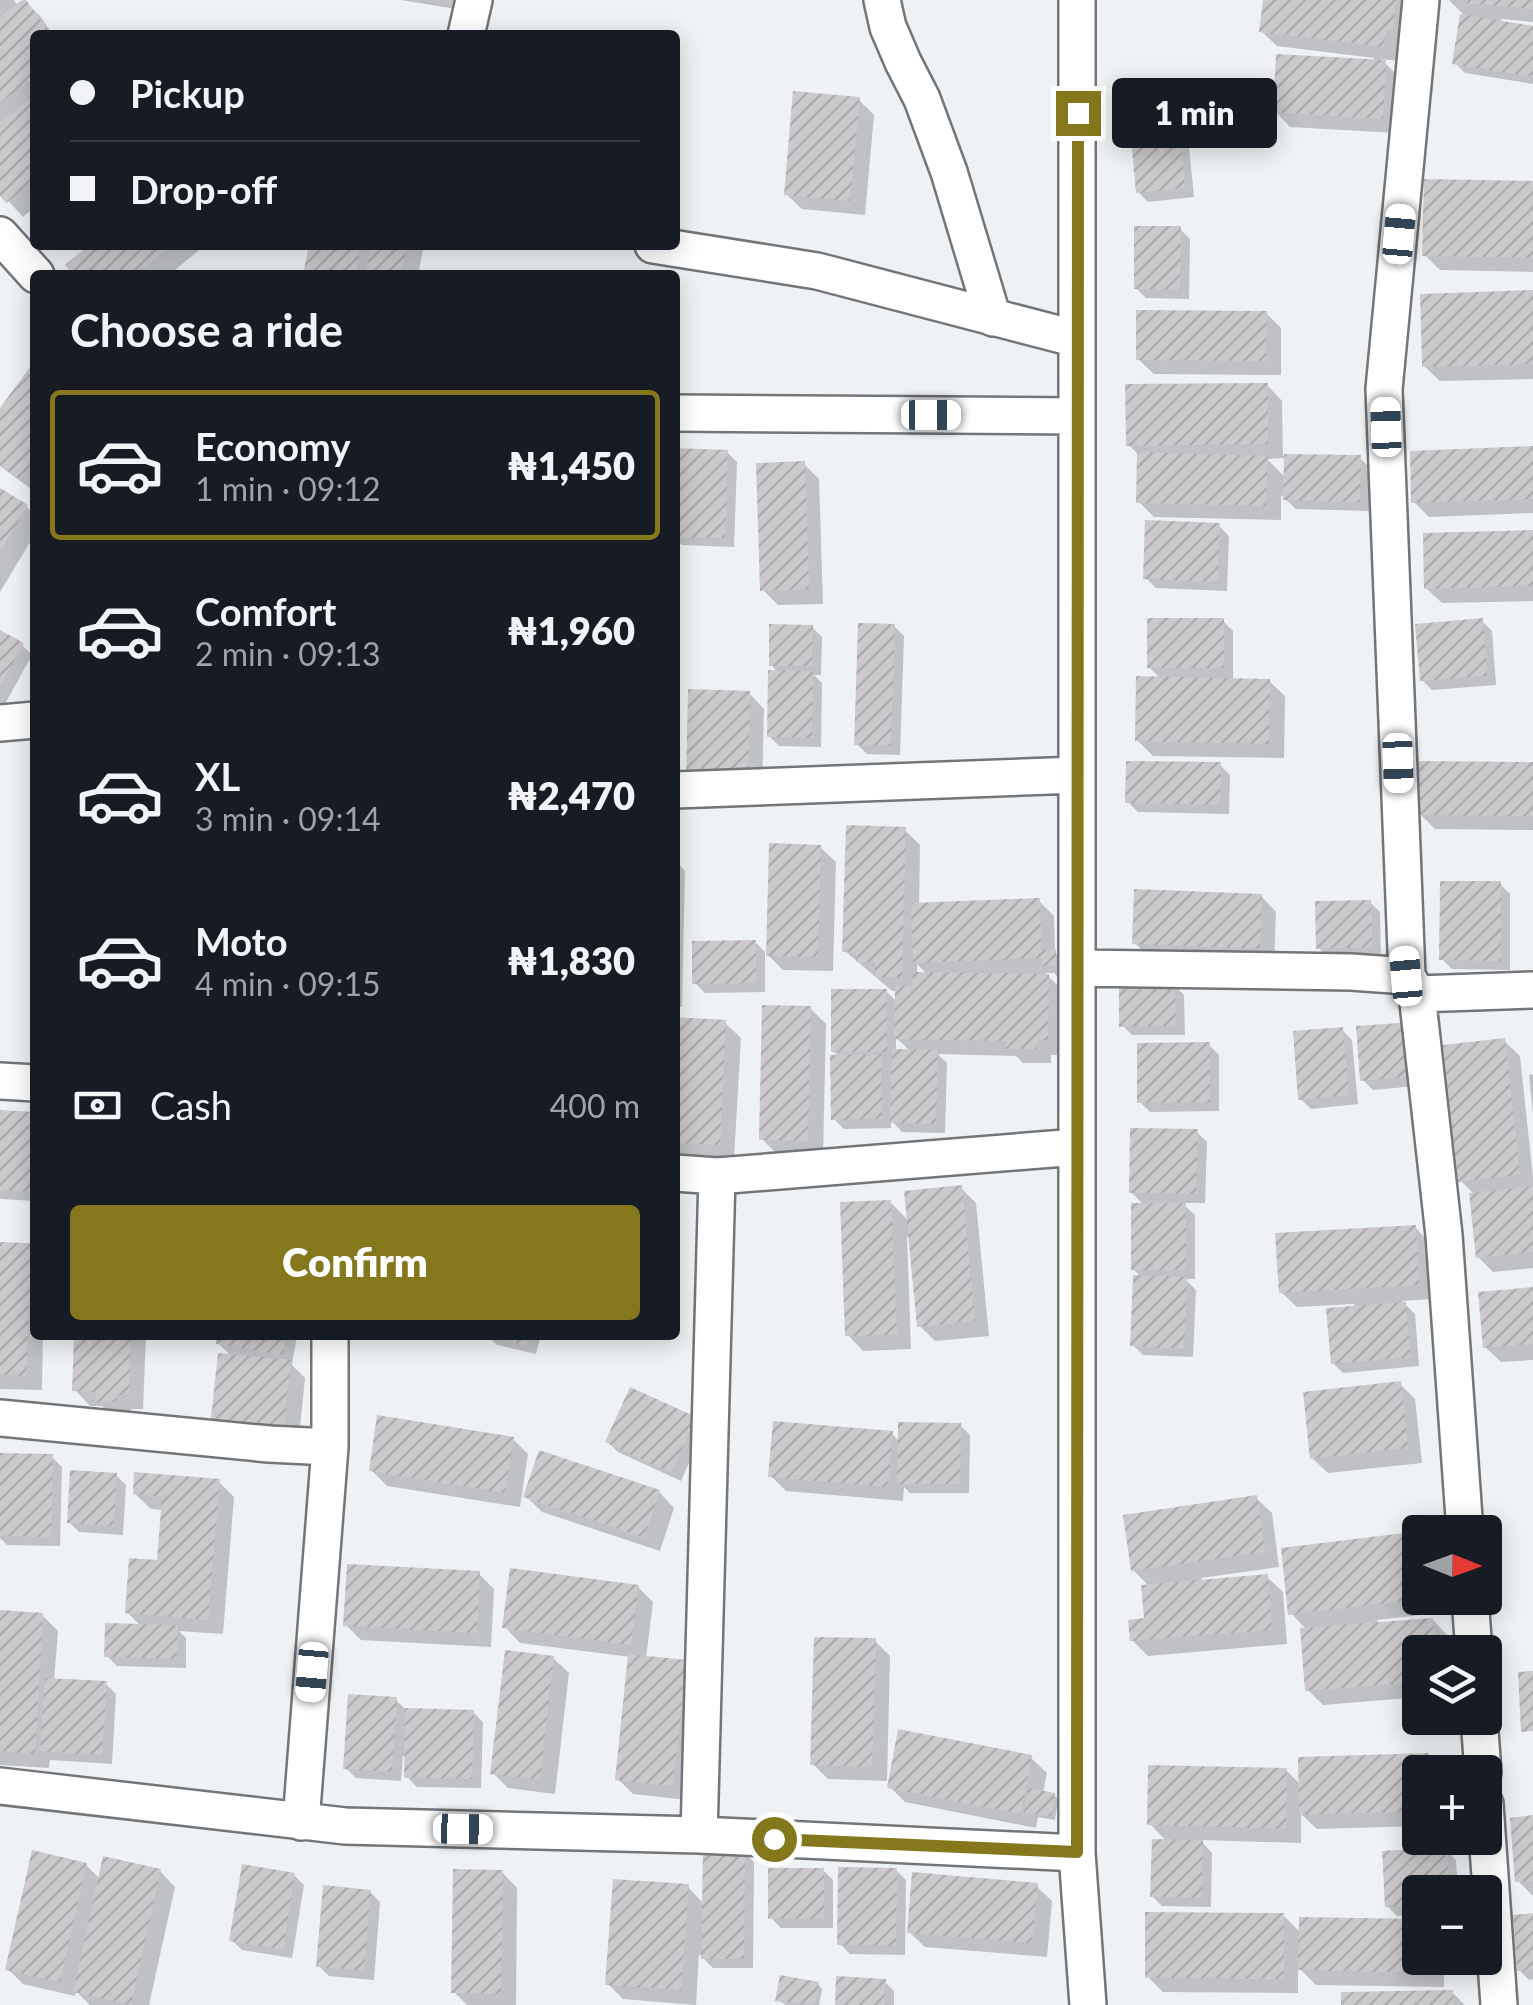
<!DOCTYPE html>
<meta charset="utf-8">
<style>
:root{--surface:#171b24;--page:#20242c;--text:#f1f3f6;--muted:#9ea1a6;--line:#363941;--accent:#85781c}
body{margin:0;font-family:Lato,sans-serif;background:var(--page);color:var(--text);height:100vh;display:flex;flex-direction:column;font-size:38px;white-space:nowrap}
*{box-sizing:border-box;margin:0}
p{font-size:32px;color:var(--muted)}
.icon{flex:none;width:55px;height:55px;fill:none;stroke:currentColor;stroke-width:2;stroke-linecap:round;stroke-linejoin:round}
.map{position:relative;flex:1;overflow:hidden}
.details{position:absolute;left:30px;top:270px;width:650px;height:1070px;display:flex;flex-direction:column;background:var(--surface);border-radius:10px;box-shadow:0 5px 25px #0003}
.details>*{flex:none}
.top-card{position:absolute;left:30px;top:30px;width:650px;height:220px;border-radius:10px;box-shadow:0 5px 25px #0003;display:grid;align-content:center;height:220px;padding:0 40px;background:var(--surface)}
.needle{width:65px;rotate:91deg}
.fabs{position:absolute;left:1402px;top:1515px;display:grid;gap:20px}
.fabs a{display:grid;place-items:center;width:100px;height:100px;border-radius:10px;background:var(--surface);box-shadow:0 5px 25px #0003;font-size:50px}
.end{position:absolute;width:45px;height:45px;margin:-22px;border:12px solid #85781c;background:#fff;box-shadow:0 0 0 5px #fff}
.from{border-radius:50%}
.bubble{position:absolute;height:70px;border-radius:10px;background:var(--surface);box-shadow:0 5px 25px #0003;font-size:32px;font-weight:800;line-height:70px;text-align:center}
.car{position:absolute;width:30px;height:60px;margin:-30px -15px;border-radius:12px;box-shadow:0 0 8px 2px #0007;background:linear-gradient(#fff 24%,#345 0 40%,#fff 0 76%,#345 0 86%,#fff 0)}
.top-card b{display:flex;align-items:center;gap:35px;height:95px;font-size:38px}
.top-card b+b{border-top:2px solid var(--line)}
.top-card i{width:25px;height:25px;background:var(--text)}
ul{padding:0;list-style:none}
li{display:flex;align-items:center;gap:30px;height:150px;margin:0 20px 15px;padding:0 20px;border:5px solid transparent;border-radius:10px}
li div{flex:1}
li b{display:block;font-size:38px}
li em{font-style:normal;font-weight:800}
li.current{border-color:var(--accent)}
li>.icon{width:90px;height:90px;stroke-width:1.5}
h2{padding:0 40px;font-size:45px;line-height:120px}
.pay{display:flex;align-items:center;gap:25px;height:110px;padding:0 40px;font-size:38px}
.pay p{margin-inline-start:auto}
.cta{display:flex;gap:20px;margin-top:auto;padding:20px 40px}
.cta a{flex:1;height:115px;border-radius:10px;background:var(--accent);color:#fff;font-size:40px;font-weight:800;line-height:115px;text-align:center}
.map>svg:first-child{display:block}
</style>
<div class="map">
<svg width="1533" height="2005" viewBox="0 0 1533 2005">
<defs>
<pattern id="building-hatch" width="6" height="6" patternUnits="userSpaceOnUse" patternTransform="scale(2.5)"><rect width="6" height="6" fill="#cbc9cc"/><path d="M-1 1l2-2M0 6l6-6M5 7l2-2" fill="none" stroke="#aeacaf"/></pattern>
</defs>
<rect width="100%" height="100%" fill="#eff2f5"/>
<path fill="#0003" fill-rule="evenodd" d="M0,0H14L18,6L25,1L40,16L53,35H35V207L23,217L0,192Z
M401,0H463L462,10Z
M1265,0H1410L1399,61L1381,59L1400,78L1397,133L1290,127L1275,111L1374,62V58L1277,46L1261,31Z
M1449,0H1533V22L1501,19V23L1533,28V84L1465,73L1455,63L1463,14Z
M858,99L874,115L865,215L802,209L786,194Z
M1179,137L1189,147L1194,197L1148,202L1138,192Z
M1533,184V272L1440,270L1425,255Z
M1180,229L1190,239L1189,299L1146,298L1136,288Z
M93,245H205L169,275H76Z
M311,245H424L418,275H305Z
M1533,292V379L1440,381L1424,366Z
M1266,313L1281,328V375L1154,374L1138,359Z
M35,364V492L0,466V412Z
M1267,385L1282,401L1283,456L1360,458L1370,468L1369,511L1296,509L1281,495V520L1154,517L1139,502L1140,456L1128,444ZM1286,458V478L1267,459Z
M1533,449V513L1429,517L1414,502Z
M675,450L727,452L737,462L734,547L682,545L675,539Z
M804,464L819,479L823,604L778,605L763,590Z
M0,490L27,507L35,515V534L0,592Z
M1219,526L1229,536L1227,591L1156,588L1146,578Z
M1533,532V601L1442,603L1426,588Z
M1223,621L1233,631V680L1269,681L1285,696L1284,758L1153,756L1137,740L1161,679L1149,667Z
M1482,621L1492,631L1496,685L1432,690L1422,680Z
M894,626L904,636L900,755L867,754L857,744Z
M812,627L822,637L821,675H814L822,683L821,747L779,746L769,736L779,673L771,665Z
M0,632L22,645L32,655L0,713Z
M749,693L764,709L762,795L704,793Z
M1220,765L1230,775L1229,814L1138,812L1128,802Z
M1533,765V830L1435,829L1420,814Z
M905,830L920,845L919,906L1039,901L1054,916L1055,952L1070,967L1061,980L1054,973H1045L1064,992L1063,1055H1051V1063H1023L1016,1056L938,1054L947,1063L945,1133L902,1132L891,1120V1128L844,1129L834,1119L839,1057L833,1051L886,991L897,1002L898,991H892L845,951ZM917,964L928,975H917ZM896,1038L904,1045L911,1052H896Z
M820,847L836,862L833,971L783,970L768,955Z
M675,860L685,871L682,1007H675Z
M1500,884L1510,894V970L1452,969L1442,959Z
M1261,896L1276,912L1274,964L1150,959L1135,943Z
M1370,902L1380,912L1381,956L1329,958L1319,948Z
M755,942L765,952V992L705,993L695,983Z
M1174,985L1184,995L1185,1035H1132L1122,1025Z
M810,1008L826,1024L823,1155L777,1154L762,1139Z
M675,1020L725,1023L741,1038L734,1159L680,1156L675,1151Z
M1342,1030L1352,1040L1358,1104L1311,1109L1301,1099Z
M1424,1034L1428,1085L1373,1090L1363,1080Z
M1504,1041L1520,1056L1533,1177V1268L1493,1272L1478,1257L1472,1192L1460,1180Z
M1209,1045L1219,1055V1111L1150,1112L1140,1102Z
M1533,1074V1113L1529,1075Z
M0,1113L35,1115V1201L0,1199Z
M1197,1132L1207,1142L1205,1203H1182L1195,1215V1279H1185L1196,1290L1193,1357L1143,1355L1133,1345L1142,1278L1133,1269L1144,1205L1131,1192Z
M961,1188L976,1203L989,1336L935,1341L920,1326L911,1237H907L911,1349L863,1351L848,1335L890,1202L909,1221Z
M1415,1227L1430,1243L1433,1299L1402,1301L1415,1314L1419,1366L1343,1373L1333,1363L1355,1309L1354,1304L1297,1307L1281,1292Z
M0,1245L30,1246L35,1250V1335H43L42,1390L0,1389Z
M1533,1290V1360L1501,1362L1485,1347Z
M77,1335H146L143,1409H131L130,1418L113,1417L102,1406H90L75,1390Z
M220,1335H297L292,1365L305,1378L298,1448L232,1357L218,1343Z
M541,1335L536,1354L497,1345L488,1336Z
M1400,1384L1415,1399L1422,1463L1328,1473L1312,1458Z
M631,1390L704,1429L681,1481L618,1452L608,1442Z
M960,1425L970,1435L969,1493H910L904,1487L903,1501L786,1491L771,1476L892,1434L900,1442Z
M513,1439L528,1454L520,1507L387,1486L371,1470Z
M0,1456L52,1457L62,1467L60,1546L7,1545L0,1538Z
M116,1475L126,1485L123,1535L79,1532L69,1522Z
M219,1482L234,1497L223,1634L179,1631L186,1638V1668L117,1666L107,1656L142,1627L127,1612L159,1563L163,1510L151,1509L135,1494Z
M659,1492L674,1508L660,1551L542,1512L526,1496Z
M1256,1498L1272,1513L1279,1567L1201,1578L1202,1582L1267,1577L1283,1592L1287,1644L1148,1656L1132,1640L1146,1620L1150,1587L1133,1570Z
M1420,1534V1598H1446L1448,1612L1377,1620L1378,1625L1433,1620L1448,1636L1449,1652H1420V1697L1323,1705L1307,1689V1630L1291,1613Z
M479,1574L494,1589L491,1647L361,1640L346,1625Z
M638,1587L653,1602L646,1658L685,1662L701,1678L688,1800L633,1794L618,1779L631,1657L520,1643L505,1627Z
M0,1613L42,1615L58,1631L54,1681L106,1684L116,1694L112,1764L50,1760L49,1768L0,1765Z
M875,1641L890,1656L887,1781L828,1779L813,1764Z
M553,1658L569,1673L555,1794L508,1788L493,1773Z
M396,1700L406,1710L473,1712L483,1722L481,1788L417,1787L407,1777V1756H403L401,1781L356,1778L346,1768Z
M1428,1756L1443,1772H1420V1826L1317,1829L1301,1814V1843L1200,1840L1212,1853L1211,1907L1162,1906L1152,1896L1167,1842L1150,1824L1286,1770L1301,1785Z
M1031,1758L1047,1773L1043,1793L1054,1795L1058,1799L1055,1820L1038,1817L1036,1828L905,1802L890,1787Z
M1533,1818V1896L1518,1881Z
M1446,1850L1456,1860L1458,1892H1420V1915L1397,1916L1387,1906Z
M744,1852L754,1862L753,1968H713L699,1954L696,2005L623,1999L608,1984L688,1887L704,1904Z
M86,1865L101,1880L160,1871L175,1887L149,2005H90L76,1991L75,1996L23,1984L8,1969Z
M823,1870L833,1880V1928H781L771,1918Z
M896,1870L906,1880L905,1955L850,1954L840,1944Z
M502,1872L517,1888L516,2005H467L454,1992Z
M294,1875L304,1885L292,1958L242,1950L232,1940Z
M1036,1886L1052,1901L1047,1957L925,1947L907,1930Z
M370,1892L380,1902L374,1980L329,1976L319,1966Z
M1283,1915L1301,1933L1420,1921V1958H1444V1987L1316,1985L1298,1967V1993L1163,1992L1148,1977Z
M1533,1916V1979L1529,1980L1519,1970Z
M884,1981L894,1991V2005H837Z
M818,1984L822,1989L819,2005H786L778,2000Z
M1452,1992L1465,2005H1344Z"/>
<path fill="url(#building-hatch)" d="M22,0H26L52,35H35V77L0,103V16Z
M1263,0H1396L1393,31L1386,30L1384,47L1259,32Z
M1466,0H1533V9L1466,3Z
M1460,14L1533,26V77L1452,64Z
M1276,54L1386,60L1383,119L1273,112Z
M793,91L860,97L850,201L784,195Z
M35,95V180L6,203L0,196V122Z
M1180,135L1185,188L1136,193L1131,139Z
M1424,179L1533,181V258L1422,256Z
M1134,226H1181L1180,290L1134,289Z
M89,245H172L136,275H73L65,265Z
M309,245H361L355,275H303Z
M371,245H407L401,275H365Z
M1533,290V364L1422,367L1420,294Z
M1136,310L1267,311L1266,361L1136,360Z
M35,360V460L20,480L0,465V408Z
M1268,383V444L1126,446L1125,384Z
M1533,446V499L1411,503L1410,451Z
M675,448L728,450L725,538L675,537Z
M1137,452L1268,456L1266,506L1136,503Z
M1284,454L1361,455L1360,502L1283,500Z
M805,461L809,589L760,591L756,463Z
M0,488L28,505L0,552Z
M1145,520L1220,523L1218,582L1143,579Z
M1533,530V586L1424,589L1423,533Z
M1147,618H1224V668H1147Z
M1483,618L1487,676L1420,681L1415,624Z
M858,623L895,624L891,746L854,745Z
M769,624L813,625L812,666H769Z
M0,630L24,643L0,686Z
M768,670L813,671L812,738L767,737Z
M1136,676L1270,679L1269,744L1135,741Z
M688,689L750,691L748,781L686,779Z
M1126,761L1221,762L1220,805L1125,803Z
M1418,761L1533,762V816L1417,815Z
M846,825L906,827L902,978L875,977V963L856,962V952H842Z
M769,843L821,845L818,957L766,956Z
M1440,881H1501V961L1439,960Z
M1134,889L1262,894L1260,949L1132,944Z
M1040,898L1041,950L1056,949V965L1043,966L1042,958L913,963L911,903Z
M1371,900L1372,947L1316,949L1315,901Z
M756,940V983L692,984V941Z
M913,972L1049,974L1048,1040H1037V1049H1006V1041L894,1039L895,986H912Z
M1119,982H1175L1176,1026L1119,1027Z
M831,989H887V1052H831Z
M762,1005L811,1006L808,1141L759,1140Z
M675,1017L726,1020L720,1145L675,1143Z
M1415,1022L1419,1076L1360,1081L1356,1026Z
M1343,1027L1349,1095L1298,1100L1293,1031Z
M1505,1038L1520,1175L1458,1182L1443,1045Z
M1210,1042V1102L1137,1103V1043Z
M892,1049L938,1050L936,1124L890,1123Z
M881,1054L882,1119L831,1120L830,1055Z
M0,1110L35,1112V1192L0,1190Z
M1130,1128L1198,1129L1196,1194L1129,1193Z
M962,1185L975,1321L917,1327L904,1191Z
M1533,1186V1252L1476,1258L1469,1193Z
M891,1200L897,1335L845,1336L840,1202Z
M1131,1203H1186V1270H1131Z
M1416,1225L1419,1285L1279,1293L1275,1233Z
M0,1242L31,1243L27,1376L0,1375Z
M1133,1275L1187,1277L1184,1349L1130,1346Z
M1533,1287V1344L1483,1348L1478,1292Z
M1406,1302L1411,1357L1331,1364L1326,1308Z
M74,1335H131L129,1395H117L116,1403L95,1402L96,1392L72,1391Z
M217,1335H286L283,1355L216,1344Z
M486,1335H529L527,1346Z
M218,1353L291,1360L283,1434L210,1427Z
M1401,1381L1408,1448L1310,1459L1303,1392Z
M630,1387L696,1417L671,1473L605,1442Z
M377,1415L514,1437L505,1493L369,1471Z
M773,1421L893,1431L888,1487L768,1477Z
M898,1422L961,1423L960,1484H897Z
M539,1450L660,1490L644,1538L523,1497Z
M0,1453L53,1454L51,1537L0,1536Z
M70,1470L117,1473L114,1526L67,1523Z
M134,1472L220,1479L208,1620L125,1613L129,1558L157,1560L162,1497L133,1494Z
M1257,1495L1265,1552L1131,1571L1123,1515Z
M1420,1531V1599L1288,1615L1281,1548Z
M347,1564L480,1571L477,1633L343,1626Z
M510,1568L639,1585L631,1645L502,1628Z
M1268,1574L1272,1630L1130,1641L1128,1620L1144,1618L1141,1585Z
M0,1610L43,1613L35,1754L0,1751Z
M1433,1618L1436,1652H1420V1682L1305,1691L1300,1628Z
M105,1623L178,1625L177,1659L104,1657Z
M814,1637L876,1638L872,1767L810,1765Z
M505,1650L554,1656L540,1780L490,1774Z
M628,1654L687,1660L673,1786L615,1780Z
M1533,1671V1731L1521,1732L1518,1672Z
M45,1678L107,1681L102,1755L40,1751Z
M348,1694L397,1697L392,1772L343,1769Z
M405,1708L474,1710L472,1779L404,1778Z
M898,1729L1032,1755L1021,1814L887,1788Z
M1429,1753V1772H1420V1811L1299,1815L1298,1757Z
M1148,1765L1287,1768L1286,1829L1147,1825Z
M1028,1788L1055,1793L1051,1817L1024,1812Z
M1533,1815V1881L1515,1882L1510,1818Z
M1152,1839L1203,1840L1202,1898L1150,1897Z
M1447,1847L1450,1892H1420V1905L1385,1907L1382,1851Z
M703,1848L745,1849L744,1959H701Z
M32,1850L87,1863L60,1982L5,1970Z
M103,1856L161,1869L131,2005L73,1992Z
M242,1864L295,1873L283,1950L229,1941Z
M838,1867L897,1868L896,1946L837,1945Z
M768,1868H824V1919H768Z
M453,1869L503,1870L501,1994L451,1993Z
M912,1872L1038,1883L1032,1943L907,1933Z
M613,1879L689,1884L681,1990L605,1985Z
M323,1885L371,1890L364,1971L316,1967Z
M1145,1912L1284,1913V1979L1145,1978Z
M1533,1913V1970L1517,1971L1513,1915Z
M1299,1917L1420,1919V1958H1430V1973L1298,1970Z
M780,1975L819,1982L815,2005L775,2001Z
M836,1976L886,1979L884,2005H835Z
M1453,1990V2005H1341V1992Z"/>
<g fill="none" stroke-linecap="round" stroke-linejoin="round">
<g stroke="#737679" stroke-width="40">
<path id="minor" d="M882,0L888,27L903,62L922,99L949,172L993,318
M1077,0V1853L1088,2005
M466,35L474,0
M0,235L36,275
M653,245L817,271L1077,339
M675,413L1077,416
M0,723L35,720
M675,790L1077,775
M1077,968L1351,972L1407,976L1417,994L1533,990
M1407,976L1384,389L1421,0
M1417,994L1444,1235L1465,1532
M0,1081L35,1083
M675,1173L717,1176L1077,1147
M330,1335V1447
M0,1418L269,1444L330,1447L301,1822
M1470,1598L1474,1652
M1479,1718L1483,1772
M0,1786L345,1826L699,1835L1077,1853
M1485,1804L1499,2005
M699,1835L717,1176"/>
</g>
<use href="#minor" stroke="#fff" stroke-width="35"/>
</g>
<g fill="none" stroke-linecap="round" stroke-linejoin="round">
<path stroke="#85781c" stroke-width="12" d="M774,1839L1077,1852L1078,113"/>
</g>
</svg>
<div class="fabs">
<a><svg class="needle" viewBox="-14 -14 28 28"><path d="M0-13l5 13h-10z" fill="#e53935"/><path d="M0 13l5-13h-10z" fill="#9ea1a6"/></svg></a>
<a><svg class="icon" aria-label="layers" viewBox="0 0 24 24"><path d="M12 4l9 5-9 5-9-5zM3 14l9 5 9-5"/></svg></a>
<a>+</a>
<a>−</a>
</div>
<i class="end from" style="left:774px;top:1839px"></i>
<i class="end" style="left:1078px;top:113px"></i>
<div class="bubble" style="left:1112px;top:78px;width:165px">1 min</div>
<i class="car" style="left:1399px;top:234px;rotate:5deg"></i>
<i class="car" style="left:931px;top:415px;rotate:90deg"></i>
<i class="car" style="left:1386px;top:427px;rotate:358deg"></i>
<i class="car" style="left:1398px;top:763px;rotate:178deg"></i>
<i class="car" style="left:1406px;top:976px;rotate:355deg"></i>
<i class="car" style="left:312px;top:1672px;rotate:185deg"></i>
<i class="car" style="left:463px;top:1829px;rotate:91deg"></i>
<div class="top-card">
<b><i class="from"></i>Pickup</b>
<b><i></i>Drop-off</b>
</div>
<section class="details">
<h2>Choose a ride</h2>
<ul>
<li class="current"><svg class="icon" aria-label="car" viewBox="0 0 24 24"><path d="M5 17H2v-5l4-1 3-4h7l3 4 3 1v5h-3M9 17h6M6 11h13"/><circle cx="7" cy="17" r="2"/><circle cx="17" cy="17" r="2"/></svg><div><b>Economy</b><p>1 min · 09:12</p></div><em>₦1,450</em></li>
<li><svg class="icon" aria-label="car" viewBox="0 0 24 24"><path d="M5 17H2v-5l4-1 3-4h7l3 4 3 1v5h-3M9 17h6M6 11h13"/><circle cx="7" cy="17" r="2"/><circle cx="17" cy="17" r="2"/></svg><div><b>Comfort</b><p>2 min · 09:13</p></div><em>₦1,960</em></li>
<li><svg class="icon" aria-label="car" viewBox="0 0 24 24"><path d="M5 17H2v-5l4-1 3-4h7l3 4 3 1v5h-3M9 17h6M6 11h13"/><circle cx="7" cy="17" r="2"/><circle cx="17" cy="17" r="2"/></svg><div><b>XL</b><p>3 min · 09:14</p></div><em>₦2,470</em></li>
<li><svg class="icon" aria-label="car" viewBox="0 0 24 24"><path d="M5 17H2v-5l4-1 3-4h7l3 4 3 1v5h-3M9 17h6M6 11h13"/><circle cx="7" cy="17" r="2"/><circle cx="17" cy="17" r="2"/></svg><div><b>Moto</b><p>4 min · 09:15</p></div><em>₦1,830</em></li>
</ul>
<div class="pay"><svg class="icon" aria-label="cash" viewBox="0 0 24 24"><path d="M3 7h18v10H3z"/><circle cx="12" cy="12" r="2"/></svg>Cash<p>400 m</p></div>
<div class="cta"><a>Confirm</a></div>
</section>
</div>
